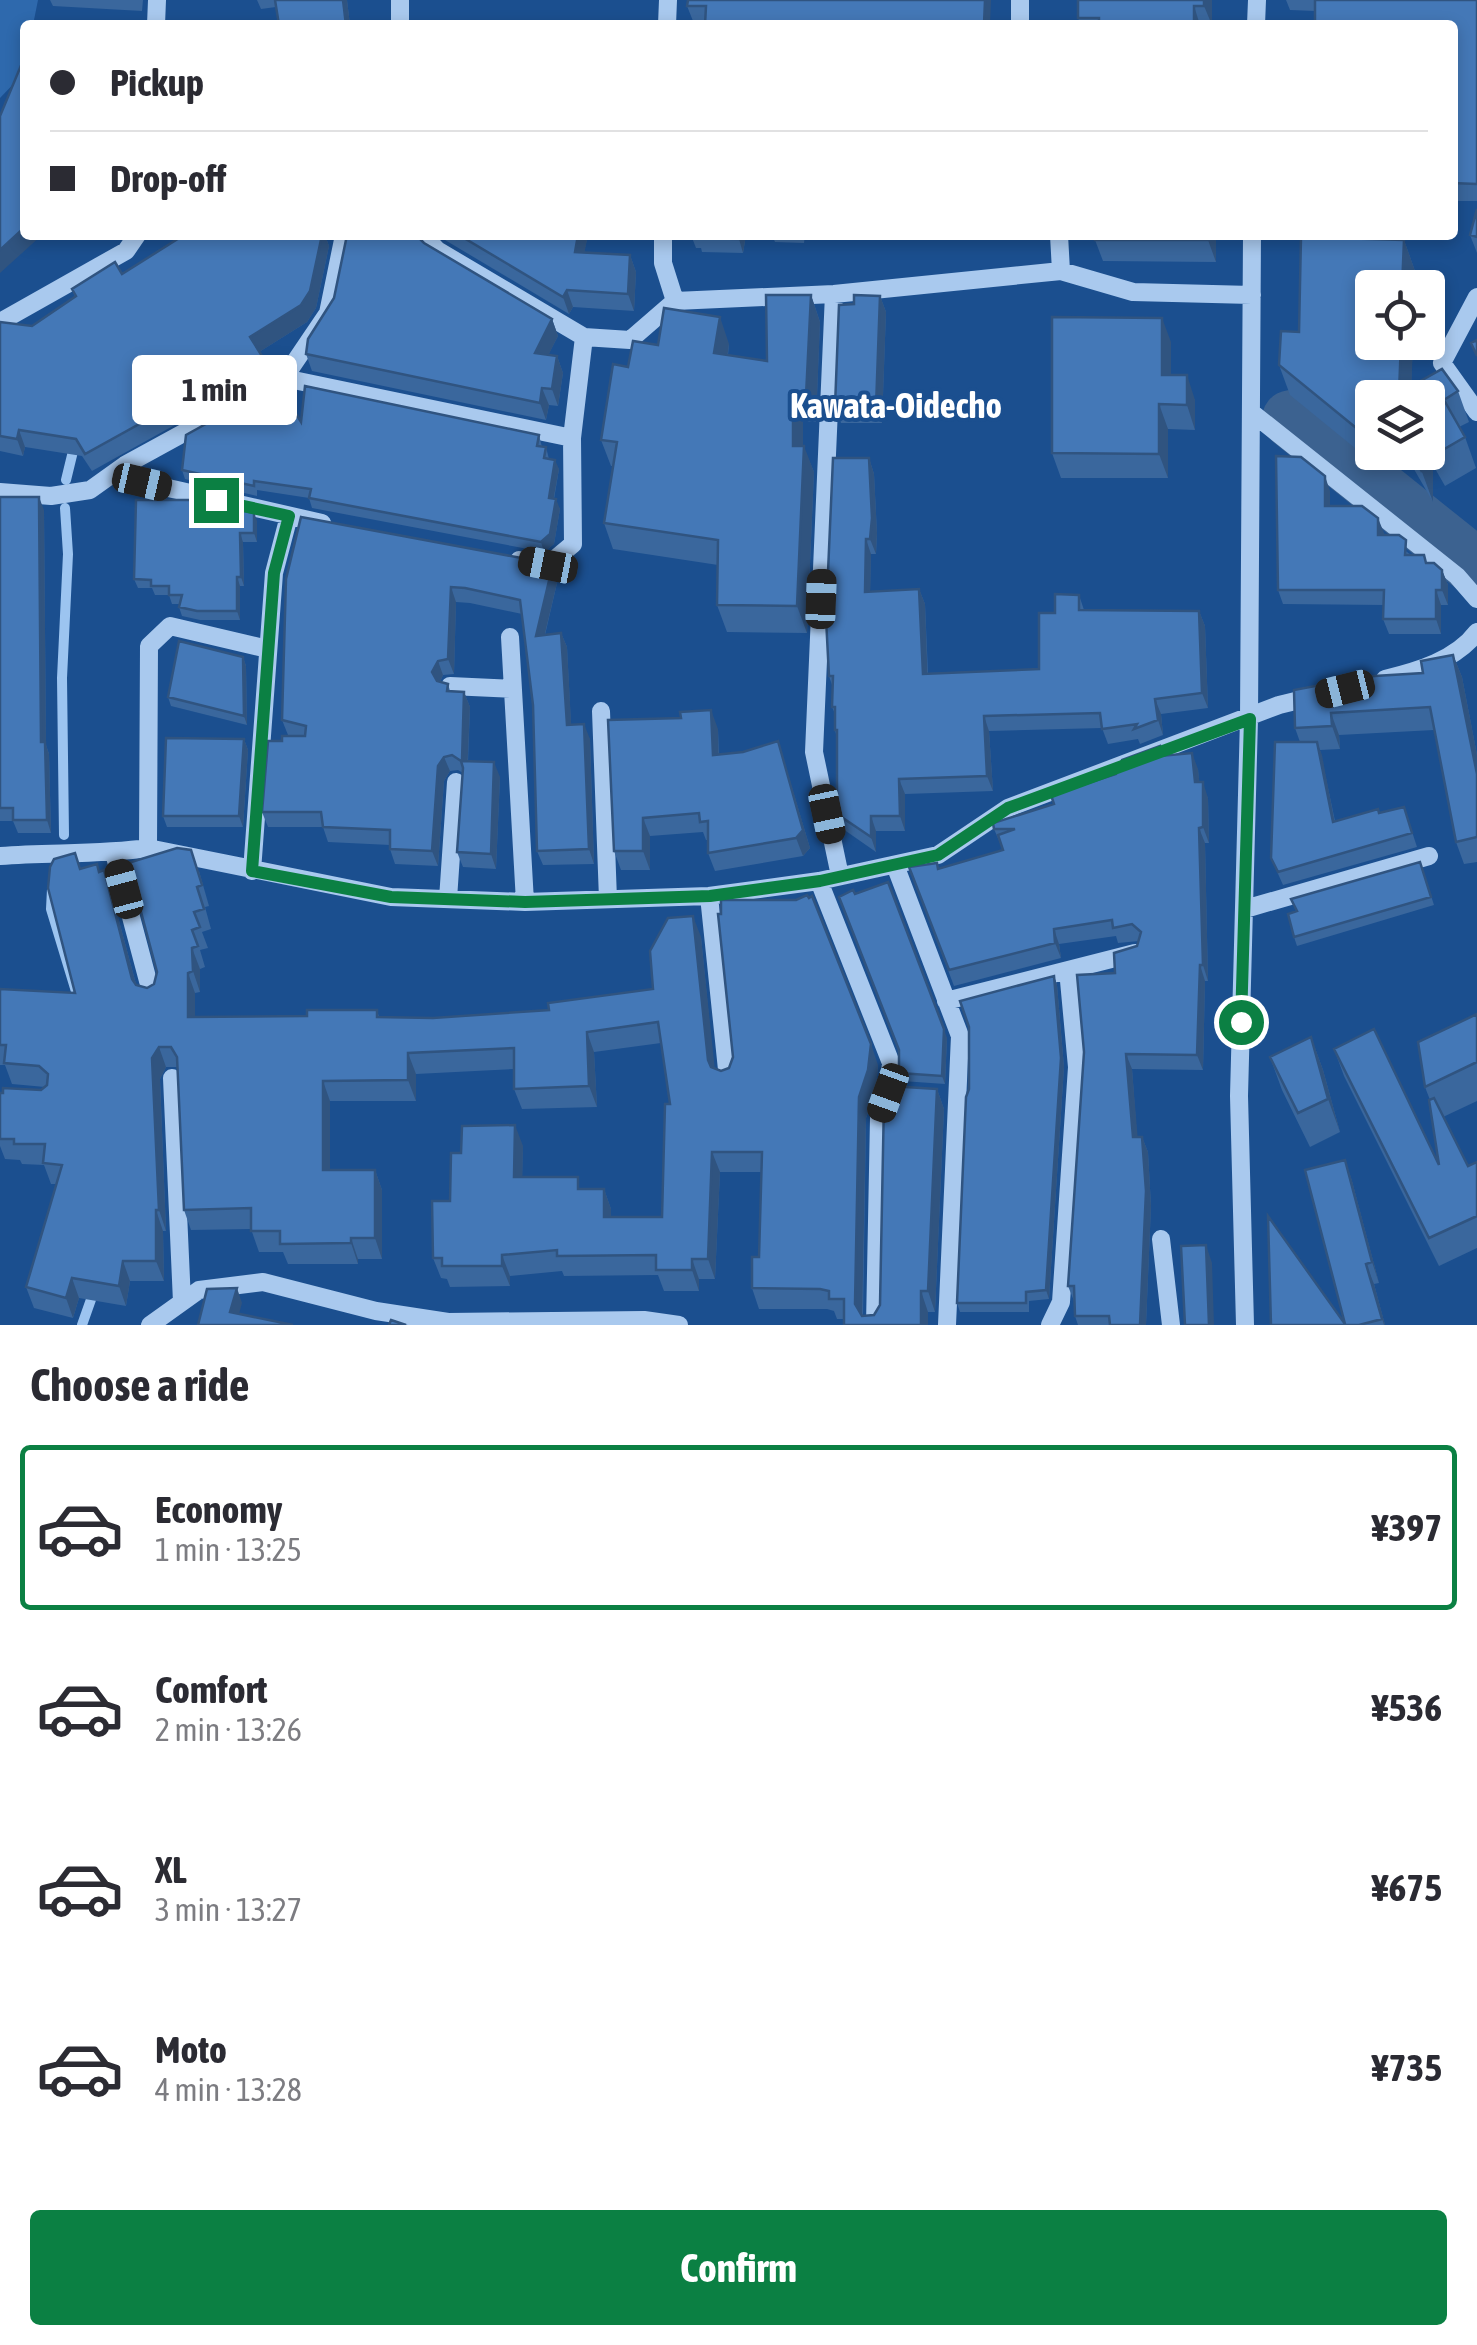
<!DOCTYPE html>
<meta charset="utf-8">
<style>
:root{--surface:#fff;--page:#f2f2f3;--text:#2b2b33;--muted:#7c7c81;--line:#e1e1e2;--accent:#0b8043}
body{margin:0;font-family:"Asap Condensed",sans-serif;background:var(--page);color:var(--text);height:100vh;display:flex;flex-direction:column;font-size:38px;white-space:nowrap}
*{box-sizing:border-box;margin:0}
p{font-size:32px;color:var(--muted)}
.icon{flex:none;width:55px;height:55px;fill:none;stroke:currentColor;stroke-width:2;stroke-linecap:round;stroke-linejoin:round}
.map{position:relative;height:1325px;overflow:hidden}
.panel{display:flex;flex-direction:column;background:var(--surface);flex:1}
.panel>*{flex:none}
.guide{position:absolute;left:20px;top:20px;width:1438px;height:220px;border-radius:10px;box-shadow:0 5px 15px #0003;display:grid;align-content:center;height:220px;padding:0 30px;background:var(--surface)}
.buttons{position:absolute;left:1355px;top:270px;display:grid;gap:20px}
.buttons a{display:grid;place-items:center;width:90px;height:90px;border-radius:10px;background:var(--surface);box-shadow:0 5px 15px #0003;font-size:50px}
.end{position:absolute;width:45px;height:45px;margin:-22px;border:12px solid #0b8043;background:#fff;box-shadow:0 0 0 5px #fff}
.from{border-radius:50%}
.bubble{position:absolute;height:70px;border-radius:10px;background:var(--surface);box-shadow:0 5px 15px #0003;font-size:32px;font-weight:700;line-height:70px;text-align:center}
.car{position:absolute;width:30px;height:60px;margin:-30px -15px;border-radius:12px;box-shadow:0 0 8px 2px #0007;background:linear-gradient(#222 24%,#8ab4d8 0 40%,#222 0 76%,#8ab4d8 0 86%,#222 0)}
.guide b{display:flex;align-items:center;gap:35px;height:95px;font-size:38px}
.guide b+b{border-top:2px solid var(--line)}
.guide i{width:25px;height:25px;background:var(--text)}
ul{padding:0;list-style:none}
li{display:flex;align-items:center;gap:30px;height:165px;margin:0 20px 15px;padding:0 10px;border:5px solid transparent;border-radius:10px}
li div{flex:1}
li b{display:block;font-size:38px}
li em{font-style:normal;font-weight:700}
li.on{border-color:var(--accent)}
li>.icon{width:90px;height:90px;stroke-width:1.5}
h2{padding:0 30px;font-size:45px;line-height:120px}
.primary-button{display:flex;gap:20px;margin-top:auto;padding:20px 30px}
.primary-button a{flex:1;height:115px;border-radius:10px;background:var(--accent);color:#fff;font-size:40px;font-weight:700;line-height:115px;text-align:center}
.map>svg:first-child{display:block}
</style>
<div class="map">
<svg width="1477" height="1325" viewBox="0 0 1477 1325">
<rect width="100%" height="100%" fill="#1b4f8f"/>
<path fill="#2e69ad" d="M0,0H38L33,25H25L22,75L0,98Z"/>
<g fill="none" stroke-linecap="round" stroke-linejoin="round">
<path stroke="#9cc4f0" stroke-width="10" d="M66,480L75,443
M64,835L62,678L68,554L65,508
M52,889L51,909L78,998
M82,1325L94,1291"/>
<path stroke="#3c6290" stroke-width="58" d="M1291,419L1477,568"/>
<path stroke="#a9c9ee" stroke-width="18" d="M400,0V25
M1020,0V25
M156,25L157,0
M667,25L668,0
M1256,25L1257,0
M423,235L437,250L584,337L630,340L675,301L834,294L1061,271L1133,292L1252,295
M663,235V263L675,301
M1059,235L1061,271
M834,294L814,752L840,876
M1477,297L1442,363L1477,412
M0,322L126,251L137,235
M284,378L572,438
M1251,412L1457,576L1477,599
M125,465L142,482L322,523
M0,492L51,496L90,490L125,465L284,378L328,313L344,235
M519,560L548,565L573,544L572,438L584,337
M510,637L525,902
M1385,679C1418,671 1456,660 1477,632
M450,686L513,689
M601,711L608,899
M148,848L149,646L170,626L268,649
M114,853L152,996
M0,856C49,852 99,855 148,848L391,897L525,902L709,896L819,881L938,855L1008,808L1279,705L1316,696
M895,865L960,1036L947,1325
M252,871L274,573L289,516
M819,881L891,1063L888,1093L879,1118L875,1325
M709,896L728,1079
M448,899L456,782
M1245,909L1429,856
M946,1001L1135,953
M172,1078L182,1302
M1161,1239L1171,1325
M150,1325L199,1290L263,1282L376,1311L448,1322L644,1320L679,1325
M1050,1325L1061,1302L1077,1067L1068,970
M1245,1325L1239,1096L1249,719L1252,235"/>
</g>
<path fill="#3a679d" d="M50,0H143L142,11L53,6Z
M257,0H347L350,25L276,7L261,9Z
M991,0L706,22L693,21L687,6Z
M1078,0H1212V25H1081L1078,18Z
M1286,0H1477V201H1452V25L1315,11L1290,10Z
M1477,209V253L1470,235Z
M175,235H325L329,246L316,308L307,322L259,352L268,373L92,471L82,456L25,447L23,456L0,451V322L32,326L75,297L72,289L122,274L180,238Z
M440,235H588L584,252L630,255L636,272L634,311L573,307L569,314L445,240Z
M691,235H746L743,253L702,252L701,248H696Z
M772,235H842H805L804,243L775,242Z
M947,235H1021V237Z
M1216,235V262L1103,261L1095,240Z
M1404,240L1415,271L1414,288H1372V342H1413L1411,386L1458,391L1469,422L1459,427L1465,437L1476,468L1445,486L1433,465V502L1404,452H1428V398H1372V452H1384V458L1366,457L1290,395L1279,365L1299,332Z
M424,243L552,319L558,336L548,355L557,356L563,373L558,406L549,405L546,420L312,371L306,354L334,298Z
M811,295L820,322L816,422H803V446L814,472L807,633L727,632L717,605L718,565L613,549L604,523L613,466H611L601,440L658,345L729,344L728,355L767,361Z
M880,296L886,312L882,423H841L835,406L854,304Z
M1171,342V375L1195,400V430L1168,429V478H1061L1052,453Z
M301,422L539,435L542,447H546L549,459L559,469L554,499L560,509L554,544L544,552L312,508L309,498L257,490V496L185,479L182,470Z
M869,458L874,474L877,533L876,554H871L870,591L919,589L925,604L928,673L1039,669L1055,613L1079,595L1084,610L1199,611L1205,626L1208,708L1161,714L1163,735L1140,744L1138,739L1108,744L1102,728L989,731L993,791L905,794V831H876V852L843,829L837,814V738L835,730V714L832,707L833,688L829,676Z
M1330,491V506L1384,535L1411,555L1442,570L1448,585V605H1441V634H1389L1383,619L1384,605L1283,604L1278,590Z
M0,497L44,510L46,745L49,754L51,833H18L13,821H0Z
M257,521V542H243L244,586H240V620H200L182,616L179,607L180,604H172L169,595H155L152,588H138L134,579Z
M544,566L557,583L545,635L561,633L567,647L571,725L590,739L594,864L543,865L537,851L533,705L522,614L470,603L456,602L454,674L443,675L440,682L448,684L450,691L464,692L470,707L468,762L500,777L496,869L463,867L457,852L463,773L458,770L450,771L444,781L438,866L395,864L390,849V845L328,842L323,827H268L262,812L282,741L288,735L282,720L286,579Z
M1453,655L1462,677L1477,755V862L1464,864L1456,842L1434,730L1339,735L1340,749L1320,750L1335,821L1379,813L1404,807L1417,847L1283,885L1271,858L1300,742L1295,728L1423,673Z
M243,657L246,666L247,725L171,706L168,697Z
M718,729L719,754L743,752L778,741L810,848L803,856L715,871L708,853V840H706L703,832L650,836V870H621L614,851Z
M244,739L248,750L243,827H167L163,816Z
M1164,756L1198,769L1199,782L1208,798L1209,843H1205L1208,981H1205L1203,1070L1132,1069L1137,1137H1142L1148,1152L1151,1206L1146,1325H1078L1075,1316L1074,1301L1068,1286L1115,973L1137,946L1139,941L1118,943L1116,936L1059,944L1061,958L954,986L909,867L937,863L939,869L1003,850L994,829L1054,804L1116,774Z
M75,853L81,869L99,871L111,891L136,984L147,988L154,984L199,871L209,906L205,907L211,929L202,932L208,948L200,950L205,967L200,969V992L195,993V1017L307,1016L377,1010L379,1017L433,1018L549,1010L653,989L701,937L714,1068L721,1071L878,1065L876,1090L866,1118L863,1316L874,1315L880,1305L937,1089L944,1109L935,1312H928V1325H844V1319H837L834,1311L827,1309H759L752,1288L759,1257L761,1172H720L715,1279H699V1291H664L658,1275L564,1276L562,1271L510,1276V1286L450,1287L447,1279L441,1278L433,1258L450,1201L461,1153L523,1146L522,1177L583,1189H604L611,1209V1217H662L670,1104L661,1043L594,1052L597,1107L522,1109L514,1089V1069L416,1074V1101H330V1170H375L382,1190V1259H358V1264H288L283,1252H259L251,1229L191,1230L184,1210L178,1067H166L160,1079L166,1231H163L164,1281H130L126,1306L79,1298L73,1318L34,1308L26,1287L57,1184H51L44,1165L22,1164L20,1160L5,1159L0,1146V1093L41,1090L45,1087L12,1084L5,1065H0V989L75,993Z
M1420,862L1434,905L1297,946L1294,937L1296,911L1291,899Z
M1054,976L1057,985L1064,1067L1049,1299L1029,1301V1312H960L957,1303Z
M1477,1014V1101L1443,1117L1468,1166L1477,1162V1248L1439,1266L1344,1076L1334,1049L1439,1165L1430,1100L1425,1087Z
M1311,1037L1323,1070L1340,1132L1310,1147L1282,1090L1270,1057Z
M947,1038L945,1084L902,1081L899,1073Z
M1345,1160L1352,1181L1379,1283L1374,1284L1385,1325H1271L1345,1324Z"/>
<path fill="#305480" d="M343,0H347L350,25H346Z
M985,0H991L990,25H984Z
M1204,0H1212V25L1204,6Z
M1194,6L1200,25H1194Z
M25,227V235H42L0,273V250Z
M318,235H325L329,246L316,308L307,322L256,354L250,337Z
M578,235H588L581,269L575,252Z
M739,235H746L743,253L739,239Z
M1208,235H1216V262L1208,240Z
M1404,240L1415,271L1414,288H1402Z
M630,255L636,272L634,311L628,294Z
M567,290L573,307L569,314L563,297Z
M811,295L820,322L816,422L806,396Z
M880,296L886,312L882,423L876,407Z
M720,317L729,344L724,380L714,353Z
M1162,318L1171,342V399L1162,375Z
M552,319L558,336L541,370L535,353Z
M1401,342H1413L1411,398L1399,393Z
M557,356L563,373L558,406L552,389Z
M1187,375L1195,400V430L1187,405Z
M542,388L549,405L546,420L540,403Z
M793,396L803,422V469L804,446L814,472L807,633L797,606Z
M1159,404L1168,429V478L1159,454Z
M19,430L25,447L23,456L17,439Z
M1428,449L1433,465V502L1422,472V452H1428Z
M869,458L874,474L877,533L876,554L870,539Z
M555,460L559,469L552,507L549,498Z
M1325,476L1330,491V521L1325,506Z
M39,497L44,510L46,745L49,754L51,833L47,820L41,742Z
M556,499L560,509L554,544L544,552L541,542Z
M254,513L257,521V542L254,533Z
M1378,518L1384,533V550L1378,535Z
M240,533L243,542L244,586L241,577Z
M866,539L871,554L870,607L865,592Z
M552,568L557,583L541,650L536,636Z
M1442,570L1448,585V605L1442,590Z
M237,577L240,586V620L237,611Z
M451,587L456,602L454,674L448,659Z
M919,589L925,604L928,689L923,674Z
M1436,590L1441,605V634L1436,619Z
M1199,611L1205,626L1208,708L1202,693Z
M561,633L567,647L572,740L567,725Z
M1453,655L1462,677L1477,755V774Z
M243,657L246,666L247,725L244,716Z
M438,661L443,675L438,686L432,672Z
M464,692L470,707L467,776L462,761Z
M1155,699L1161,714L1163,735L1158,720Z
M711,710L718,729L719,773L713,755Z
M1331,713L1339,735L1340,749L1332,726Z
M984,716L989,731L993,791L987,776Z
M584,724L590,739L594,864L589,849Z
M244,739L248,750L243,827L239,816Z
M778,741L810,848L803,856L796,838Z
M1317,742L1322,755L1337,835L1333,822Z
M1192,753L1198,769L1201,798L1195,782Z
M444,757L450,771L444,781L438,866L432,851L438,766Z
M494,762L500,777L496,869L491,854Z
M899,779L905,794V831L900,816Z
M1203,782L1208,798L1209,843L1203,827Z
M871,816L876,831V852L871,837Z
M643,818L650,836V870L643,851Z
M1199,828L1205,843L1208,981L1203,965Z
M104,870L111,891L140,999L132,979Z
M693,916L701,937L716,1080L708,1060Z
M1054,929L1059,944L1061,958L1055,943Z
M192,948L200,969V992L193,971Z
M1200,965L1205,981L1203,1070L1197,1055Z
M188,973L195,993V1037L188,1017Z
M1054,976L1057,985L1064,1067L1049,1299L1046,1290Z
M944,1029L947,1038L945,1084L942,1076Z
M587,1032L594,1052L597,1107L589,1086Z
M1311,1037L1323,1070L1340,1132L1328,1099Z
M871,1044L878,1065L876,1090L866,1118L862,1325L855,1304L859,1097Z
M159,1047L166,1067L160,1079L166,1231L159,1210L152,1058Z
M408,1053L416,1074V1101L408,1080Z
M1126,1054L1132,1069L1139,1153L1133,1137Z
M323,1081L330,1101V1190L323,1170Z
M937,1089L944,1109L935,1312L928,1291Z
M515,1125L523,1146L522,1198L514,1177Z
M1142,1137L1148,1152L1151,1206L1146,1325H1140Z
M712,1152L720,1172L715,1279L708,1259Z
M1345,1160L1352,1181L1379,1283L1372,1262Z
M375,1170L382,1190V1259L375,1238Z
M604,1189L611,1209V1237L604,1217Z
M156,1210L163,1231L164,1281L156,1261Z
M351,1238L358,1259V1264L351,1243Z
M1206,1245L1212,1263L1214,1325H1209Z
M502,1255L510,1276V1286L502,1266Z
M692,1259L699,1279V1291L692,1270Z
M123,1261L130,1281L126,1306L119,1286Z
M1366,1264L1374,1284L1385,1325H1384Z
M72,1278L79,1298L73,1318L66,1298Z
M237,1288L242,1303L236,1325L230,1312Z
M921,1291L928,1312V1325H921Z"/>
<path fill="#4478b7" stroke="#305480" stroke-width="2.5" d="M275,0H343L346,25H279Z
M688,0H985L984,25H705L706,6H687Z
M1078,0H1204V6H1194V25H1099V18H1078Z
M1315,0H1477V184L1452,183V25H1315Z
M22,63L25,64V227L0,250V116Z
M1477,209V237L1470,235Z
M184,235H322L310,291L301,305L250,337L262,356L85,454L76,439L19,430L17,439L0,436V322L32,326L76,296L72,289L115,262L122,274Z
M347,235H416L424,243L552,319L535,353L557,356L552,389L542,388L540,403L306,354L308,339L334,298Z
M459,235H578L575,252L630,255L628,294L567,290L563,297Z
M697,235H739V239L697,238Z
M1095,235H1208V240H1095Z
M1301,237L1404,240L1402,288H1372V342H1401L1399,393L1442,369L1458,391L1444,400L1465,437L1434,455L1428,444V398H1379L1372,387V428L1355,427L1279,365L1281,331L1299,332Z
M766,295H811L806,396H793V446H804L797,606L717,605L718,540L604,523L617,442L601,440L613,364L628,367L633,341L658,345L664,308L720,317L714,353L767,361Z
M854,295L880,296L876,407L835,406L839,305L854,304Z
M1052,317L1162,318V375H1187V405L1159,404V454L1052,453Z
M1477,340V356L1471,343Z
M278,384L301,422L305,386L539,435L537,446L546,447L544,458L555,460L549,498L556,499L550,534L541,542L309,498L311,489L254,481V486L182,470L186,435Z
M1411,452H1422V472Z
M1276,456L1301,457L1325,476V506H1362L1378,518V535H1399L1406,540L1405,555H1424L1426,563H1434L1442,570V590H1436V619H1383L1384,590H1278Z
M833,458H869L872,518L870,539H866L865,592L919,589L923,674L1039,669V613H1055V594L1079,595V610L1199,611L1202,693L1155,699L1158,720L1134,729L1137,724L1102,729L1100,713L984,716L987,776L899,779L900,816H871V837L837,814V730H835V707H832L833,676H829L826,618Z
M0,497H39L41,742H45L47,820H13V808H0Z
M136,500H193L254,513V533H240L241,577H237V611H197L179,607L182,595H169V586H151V580L134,579Z
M301,517L543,562L542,566L552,568L536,636L561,633L567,725L584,724L589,849L537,851L533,705L520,600L465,588L451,587L448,659L438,661L432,672L437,681L448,684L447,691L464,692L462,761L494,762L491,854L457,852L463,768L461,761L452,755L444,757L438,766L432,851L390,849V830L323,827L321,812H262L268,741H282V736H305L306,726L282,720L286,579Z
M179,641L243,657L244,716L168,697Z
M1453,655L1477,774V837L1456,842L1430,707L1331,713L1332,726L1295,728L1294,690L1336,682L1342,678L1423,673L1421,661Z
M711,710L713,755L743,752L778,741L803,830L796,838L708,853V821L700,822L699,813L643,818V851H614L608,720L681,718L680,712Z
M166,738L244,739L239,816H163Z
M1275,742H1317L1333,822L1378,809L1379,813L1404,807L1412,833L1278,872L1271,858Z
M1160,746L1161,756L1192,753L1195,782H1203V827L1199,828L1203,965H1200L1197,1055L1126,1054L1133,1137H1142L1146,1191L1140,1325H1110L1109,1316H1075L1074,1286H1068L1084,1052L1077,975L1115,973L1114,953L1137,946L1141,932L1132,924L1113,928L1112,920L1054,929L1055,943L949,970L909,867L937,863L938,869L1003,850L998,835L1015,829H994L993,823L1054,804L1051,795L1116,774L1122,760Z
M177,848L191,850L202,885L197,887L204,909L194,912L200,927L192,930L198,946L192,948L193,971L188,973V1017L307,1016V1010H377V1017L433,1018L549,1010L548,1003L653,989L650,951L668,918L693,916L708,1060L711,1067L721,1071L729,1068L733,1057L718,914H721V900H796L807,895L809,898L812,896L871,1044L868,1070L859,1097L855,1304L862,1316L874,1315L880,1305L884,1100L889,1086L937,1089L928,1291H921V1325H844V1299H829V1291L820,1289L752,1288V1257H759L762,1152H712L708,1259H692V1270H656V1255L557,1256V1250L502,1255V1266H442V1258H433L432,1201H450L451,1153H461L462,1126L515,1125L514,1177H578V1189H604V1217H662L665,1104H670L658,1022L587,1032L589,1086L514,1089V1048L408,1053V1080L323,1081V1170H375V1238H351V1243L280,1244V1231H251V1208L184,1210L177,1057L171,1047H159L152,1058L159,1210H156V1261H123L119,1286L72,1278L66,1298L26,1287L62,1165L43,1163L45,1144H14V1139H0V1093H3V1088L41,1090L47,1085L48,1074L39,1066L4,1063L6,1045H0V989L75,993L48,888L50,867L54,859L75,853L80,869L97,864L99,872L104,870L132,979L136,985L147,988L154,984L157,972L128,863Z
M1420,862L1431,897L1294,937L1288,914L1297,911L1291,899Z
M888,882L944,1029L942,1076L899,1073V1050L839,897L853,890L855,894Z
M1054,976L1061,1058L1046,1290L1026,1292V1303H957L966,1097L969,1089V1027L960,1001Z
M1477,1014V1062L1425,1087L1418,1042Z
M1374,1029L1439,1165L1429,1100L1434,1098L1468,1166L1477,1162V1216L1429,1238L1334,1049Z
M1311,1037L1328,1099L1298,1113L1270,1057Z
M1345,1160L1372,1262L1366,1264L1382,1319L1359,1325H1271L1268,1216L1345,1324L1305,1170Z
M1206,1245L1209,1325H1185L1181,1246Z
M237,1288L230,1312L293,1325H198L207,1289Z
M391,1320L406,1325H389Z"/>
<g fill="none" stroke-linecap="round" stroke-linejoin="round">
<path stroke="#0b8043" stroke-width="12" d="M216,500L289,516L274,573L252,871L391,897L525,902L710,896L820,881L938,855L1008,808L1250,719L1241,1022"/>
</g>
<g text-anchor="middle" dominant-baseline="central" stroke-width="8" stroke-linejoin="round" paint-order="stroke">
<g font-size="35" font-weight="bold" fill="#fff" stroke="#1b4f8f">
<text x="896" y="405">Kawata-Oidecho</text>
</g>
</g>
</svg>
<div class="buttons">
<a><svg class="icon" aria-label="locate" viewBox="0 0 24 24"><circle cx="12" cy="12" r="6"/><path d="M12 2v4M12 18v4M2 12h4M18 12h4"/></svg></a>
<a><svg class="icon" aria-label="layers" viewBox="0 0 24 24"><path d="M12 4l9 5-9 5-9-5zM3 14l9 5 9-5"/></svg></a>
</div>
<i class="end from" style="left:1241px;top:1022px"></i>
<i class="end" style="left:216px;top:500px"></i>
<div class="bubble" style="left:132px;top:355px;width:165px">1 min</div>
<i class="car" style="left:142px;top:482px;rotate:103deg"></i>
<i class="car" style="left:548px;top:565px;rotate:281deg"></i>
<i class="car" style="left:821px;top:599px;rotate:2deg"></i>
<i class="car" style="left:1345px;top:689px;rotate:256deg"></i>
<i class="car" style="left:827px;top:814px;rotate:168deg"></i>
<i class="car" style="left:124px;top:889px;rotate:345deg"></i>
<i class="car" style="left:888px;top:1093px;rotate:200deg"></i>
<div class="guide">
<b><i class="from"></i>Pickup</b>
<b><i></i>Drop-off</b>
</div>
</div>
<section class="panel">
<h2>Choose a ride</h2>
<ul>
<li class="on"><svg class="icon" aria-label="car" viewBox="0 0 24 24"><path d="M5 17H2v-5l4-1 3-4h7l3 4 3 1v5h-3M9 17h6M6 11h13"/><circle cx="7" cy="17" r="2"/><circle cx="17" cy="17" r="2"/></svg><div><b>Economy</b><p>1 min · 13:25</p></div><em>¥397</em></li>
<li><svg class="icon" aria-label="car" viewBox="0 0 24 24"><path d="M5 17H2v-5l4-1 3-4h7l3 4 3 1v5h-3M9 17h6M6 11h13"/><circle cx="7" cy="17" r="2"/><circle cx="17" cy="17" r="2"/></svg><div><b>Comfort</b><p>2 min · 13:26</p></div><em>¥536</em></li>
<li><svg class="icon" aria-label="car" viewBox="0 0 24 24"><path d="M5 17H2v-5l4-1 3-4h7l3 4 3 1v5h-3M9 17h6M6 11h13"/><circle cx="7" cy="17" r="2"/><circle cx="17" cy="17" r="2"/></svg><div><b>XL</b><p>3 min · 13:27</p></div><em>¥675</em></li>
<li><svg class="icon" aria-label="car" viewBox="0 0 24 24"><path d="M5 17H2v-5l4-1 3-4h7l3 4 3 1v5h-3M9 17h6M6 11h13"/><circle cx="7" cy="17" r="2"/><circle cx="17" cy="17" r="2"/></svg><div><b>Moto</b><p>4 min · 13:28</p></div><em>¥735</em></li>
</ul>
<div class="primary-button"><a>Confirm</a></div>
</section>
